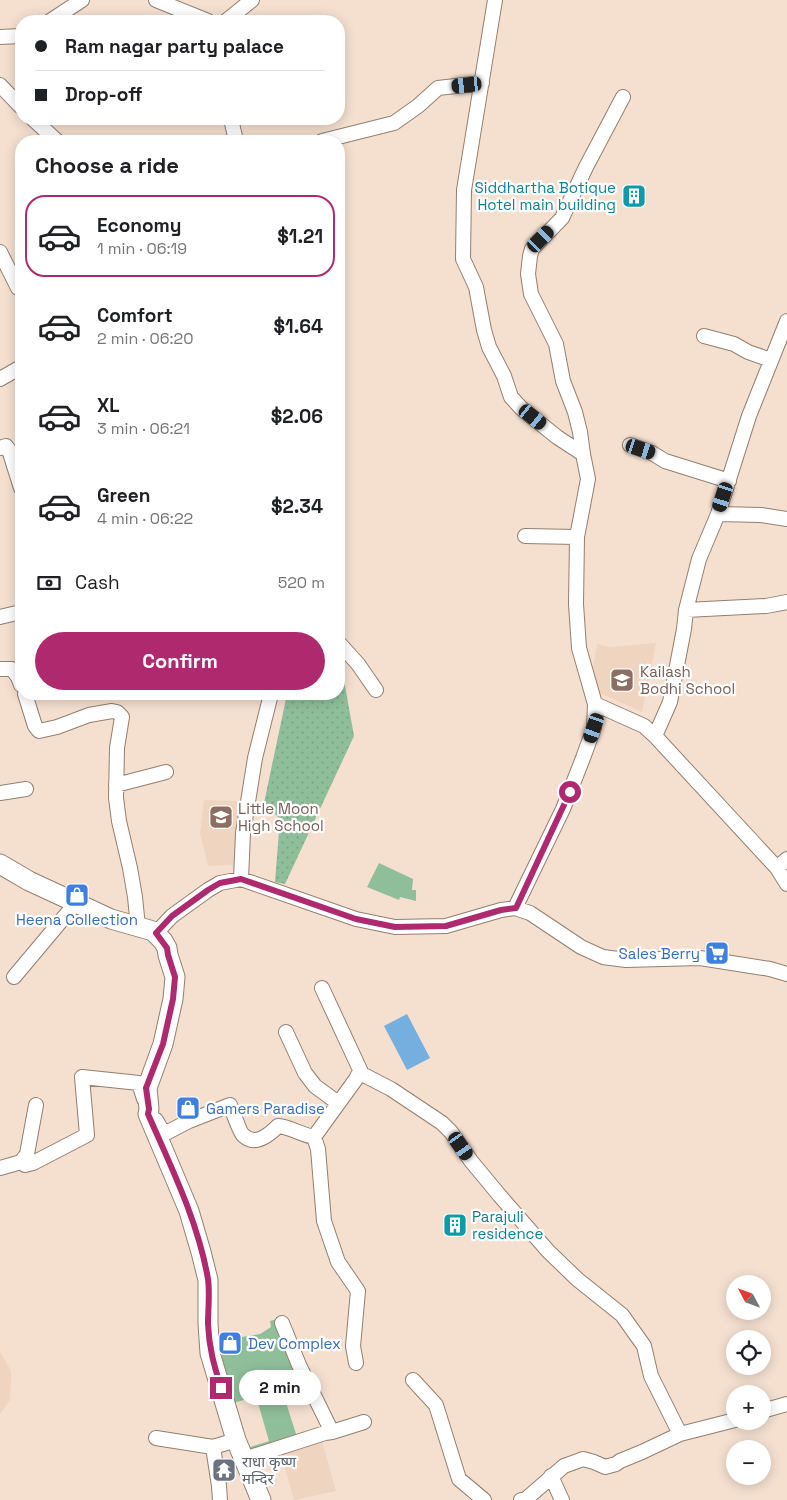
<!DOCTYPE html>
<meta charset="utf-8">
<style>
:root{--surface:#fff;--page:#f2f2f2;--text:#202124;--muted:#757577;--line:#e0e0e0;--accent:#af296e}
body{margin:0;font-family:"Space Grotesk","Noto Sans Devanagari",sans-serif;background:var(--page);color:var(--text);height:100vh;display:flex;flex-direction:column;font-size:19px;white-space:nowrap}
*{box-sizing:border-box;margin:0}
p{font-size:16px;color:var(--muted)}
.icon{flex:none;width:28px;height:28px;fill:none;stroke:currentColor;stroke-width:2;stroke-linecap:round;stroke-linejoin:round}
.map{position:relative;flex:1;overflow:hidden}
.panel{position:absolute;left:15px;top:135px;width:330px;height:565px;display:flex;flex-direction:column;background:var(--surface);border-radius:20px;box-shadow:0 2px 12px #0003}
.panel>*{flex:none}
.banner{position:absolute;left:15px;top:15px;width:330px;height:110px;border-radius:20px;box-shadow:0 2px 12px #0003;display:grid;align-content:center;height:110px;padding:0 20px;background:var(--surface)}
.needle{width:32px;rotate:311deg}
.controls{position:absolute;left:726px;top:1275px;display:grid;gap:10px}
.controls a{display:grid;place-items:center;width:45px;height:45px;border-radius:50%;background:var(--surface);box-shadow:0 2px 12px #0003;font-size:25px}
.end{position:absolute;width:22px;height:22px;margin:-11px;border:6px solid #af296e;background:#fff;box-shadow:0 0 0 2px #fff}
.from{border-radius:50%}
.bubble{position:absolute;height:35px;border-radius:18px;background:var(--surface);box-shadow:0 2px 12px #0003;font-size:16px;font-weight:800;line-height:35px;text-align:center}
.car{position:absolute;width:15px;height:30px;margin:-15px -8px;border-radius:6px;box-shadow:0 0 4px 1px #0007;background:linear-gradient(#222 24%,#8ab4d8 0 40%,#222 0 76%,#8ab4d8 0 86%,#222 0)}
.banner b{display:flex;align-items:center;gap:18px;height:48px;font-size:19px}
.banner b+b{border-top:1px solid var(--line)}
.banner i{width:12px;height:12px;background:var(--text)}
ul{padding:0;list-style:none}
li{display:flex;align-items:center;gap:15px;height:82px;margin:0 10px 8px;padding:0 10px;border:2px solid transparent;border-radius:20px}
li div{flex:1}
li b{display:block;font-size:19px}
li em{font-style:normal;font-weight:800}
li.active{border-color:var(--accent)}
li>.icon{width:45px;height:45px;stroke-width:1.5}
h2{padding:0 20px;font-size:22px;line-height:60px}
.pay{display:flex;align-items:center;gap:12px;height:55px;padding:0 20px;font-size:19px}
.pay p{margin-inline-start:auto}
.button{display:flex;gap:10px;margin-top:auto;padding:10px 20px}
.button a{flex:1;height:58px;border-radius:30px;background:var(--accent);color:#fff;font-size:20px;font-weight:800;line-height:58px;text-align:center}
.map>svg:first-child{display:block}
</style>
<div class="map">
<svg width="787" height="1500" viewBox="0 0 787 1500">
<defs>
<pattern id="park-dots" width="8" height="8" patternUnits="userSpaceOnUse" patternTransform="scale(1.25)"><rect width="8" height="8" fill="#8fbf9a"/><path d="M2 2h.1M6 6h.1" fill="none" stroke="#7ba384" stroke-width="1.8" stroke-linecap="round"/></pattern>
</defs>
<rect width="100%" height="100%" fill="#f5e0d0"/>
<path fill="#efd4bf" d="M656,643L642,712L597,692L593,668L597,644L610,647Z
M204,800L242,801L236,865L208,866L200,833Z
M0,1351L11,1371V1377L10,1400L0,1414Z
M321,1437L336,1491L294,1500L280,1451Z"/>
<path fill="#8fbf9a" d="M379,863L413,879L412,890H416V901L400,897L399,900L367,887Z
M277,1319L303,1380L298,1382L296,1378L278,1388L281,1394L283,1393L297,1437L252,1453L250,1447L269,1441L256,1396L234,1403L220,1350L217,1334L228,1332L229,1339L260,1334L271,1327L270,1321Z"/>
<path fill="url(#park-dots)" d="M339,652L354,736L285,884L275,882L280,819L264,803L287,694H339Z"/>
<path fill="#74afe0" d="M407,1014L430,1058L407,1070L384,1026Z"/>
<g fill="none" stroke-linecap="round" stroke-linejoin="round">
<g stroke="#927f70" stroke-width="16">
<path id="street" d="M156,0L208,21
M495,0L464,190L463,259L476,287L484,330L489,347L504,376L511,397L521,408L557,437L583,454L588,479L577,537L576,604L579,648L595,704L594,728L583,758L563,809L515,908
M50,21L82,0
M226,21L252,0
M0,37L21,36
M0,85L21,107
M33,119L57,141
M231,119L236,141
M322,141L394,123L418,106L438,88L482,83
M0,252L18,288
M704,336L734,344L748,352L771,360
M0,379L21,367
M630,445L652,453L665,461L729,481
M0,448L6,446L9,450L21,488
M583,454L580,432L575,412L563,381L556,344L531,294L528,274L530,256L532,249L562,218L586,167L623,97
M718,514L761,515L787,519
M525,536L577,537
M686,610L766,606L787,602
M0,617L21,612
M339,643L358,664L376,690
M0,669H12L18,677L21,685
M25,694L35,726L39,731L57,727L89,715L112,711L117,712L122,717L117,748L116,798L119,821L130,868L135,897L138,927
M595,704L644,726L655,736L777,868L787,884
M655,736L670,702L684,629L686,610L699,559L718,514L749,416L787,321
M116,785L166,772
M0,793L26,789
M777,868L787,859
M241,879L243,833L255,758L271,694
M156,933L172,916L208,890L220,883L241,879L356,919L395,927L446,926L501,910L515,908L530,913L581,947L603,957L626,960L700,958L770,969L787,974
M14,977L76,903
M322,988L362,1074
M286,1032L305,1073L315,1086L338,1103
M156,1120L164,1134L189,1121L230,1105C233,1111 239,1131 243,1135C255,1147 269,1135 278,1126C291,1127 301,1135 314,1137L318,1149L324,1221L338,1262L358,1291L353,1346L356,1363
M314,1137L356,1079L358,1075L362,1074L391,1089L442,1123L451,1132L471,1161L500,1196L548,1251L577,1279L622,1315L644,1346L651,1376L680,1434
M21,1162L27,1154L36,1105
M0,1168L21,1162L25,1165L33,1163L87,1135L82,1077L139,1083L144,1099
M282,1323L299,1365L332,1432
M413,1380L436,1405L459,1479L484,1500
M762,1411L787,1404
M156,1438L213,1447L236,1440
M213,1447L219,1486L220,1500
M244,1459L325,1433L332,1432L364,1422
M551,1476L562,1500
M521,1500L526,1499L564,1466L575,1462L583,1459L594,1462L605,1467L616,1464L620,1461L642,1452L680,1434L735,1420"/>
</g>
<g stroke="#927f70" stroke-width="21">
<path id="secondary" d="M0,864L29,881L111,919L153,931L163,941L167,948L168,955L175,977L173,999L163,1044L147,1088L149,1109L148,1114L189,1211L201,1252L208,1280V1324L210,1353L236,1440L261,1500"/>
</g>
<use href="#street" stroke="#fff" stroke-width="14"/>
<use href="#secondary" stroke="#fff" stroke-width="19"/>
</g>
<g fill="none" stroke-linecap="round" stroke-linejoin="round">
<path stroke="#af296e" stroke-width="6" d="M221,1388C214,1365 209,1348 208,1324C208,1309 210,1293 208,1279C198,1221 171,1167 148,1114L149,1109L146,1088L163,1044L173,999L175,977L168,955L167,948L156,933L172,916L208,890L220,883L241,879L356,919L395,927L446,926L501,910L516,908L570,792"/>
</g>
<defs>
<g id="building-square" transform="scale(1.25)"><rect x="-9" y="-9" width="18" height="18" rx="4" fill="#0f9aa8" stroke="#fff"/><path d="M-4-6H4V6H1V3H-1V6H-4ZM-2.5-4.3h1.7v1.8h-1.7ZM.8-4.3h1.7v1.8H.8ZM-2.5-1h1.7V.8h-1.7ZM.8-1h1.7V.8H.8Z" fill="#fff"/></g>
<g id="school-square" transform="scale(1.25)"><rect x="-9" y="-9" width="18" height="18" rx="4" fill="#8d6e63" stroke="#fff"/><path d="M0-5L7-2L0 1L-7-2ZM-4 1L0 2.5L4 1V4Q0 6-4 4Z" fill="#fff"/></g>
<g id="shop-square" transform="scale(1.25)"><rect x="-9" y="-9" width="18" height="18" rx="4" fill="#3f7fe0" stroke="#fff"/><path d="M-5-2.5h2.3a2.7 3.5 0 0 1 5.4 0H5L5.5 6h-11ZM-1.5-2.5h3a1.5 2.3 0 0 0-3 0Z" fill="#fff"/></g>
<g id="supermarket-square" transform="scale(1.25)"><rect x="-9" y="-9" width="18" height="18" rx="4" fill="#3f7fe0" stroke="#fff"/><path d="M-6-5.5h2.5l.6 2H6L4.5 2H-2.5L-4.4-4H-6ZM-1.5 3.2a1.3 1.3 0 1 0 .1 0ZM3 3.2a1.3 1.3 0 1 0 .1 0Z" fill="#fff"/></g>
<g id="temple-square" transform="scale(1.25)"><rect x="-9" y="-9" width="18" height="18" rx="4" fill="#6b7280" stroke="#fff"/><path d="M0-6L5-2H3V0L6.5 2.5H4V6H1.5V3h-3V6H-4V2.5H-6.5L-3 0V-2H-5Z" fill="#fff"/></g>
</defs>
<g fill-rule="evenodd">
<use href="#building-square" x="634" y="196"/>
<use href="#school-square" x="622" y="680"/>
<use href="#school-square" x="221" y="817"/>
<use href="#shop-square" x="77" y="895"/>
<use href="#supermarket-square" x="717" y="953"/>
<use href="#shop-square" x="188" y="1108"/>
<use href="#building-square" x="455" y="1225"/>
<use href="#shop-square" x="230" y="1343"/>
<use href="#temple-square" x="224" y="1470"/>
</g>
<g text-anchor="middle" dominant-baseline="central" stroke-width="4.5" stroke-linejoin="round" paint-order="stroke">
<g font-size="15" fill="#0d838f" stroke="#fff" text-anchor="end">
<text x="616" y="187">Siddhartha Botique<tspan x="616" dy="17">Hotel main building</tspan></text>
<text x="472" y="1216" text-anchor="start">Parajuli<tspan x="472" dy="17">residence</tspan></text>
</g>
<g font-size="15" fill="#785e54" stroke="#fff" text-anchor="start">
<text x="640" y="671">Kailash<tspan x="640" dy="17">Bodhi School</tspan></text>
<text x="238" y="808">Little Moon<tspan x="238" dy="17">High School</tspan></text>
</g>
<g font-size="15" fill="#366cbe" stroke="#fff" text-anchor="start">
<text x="77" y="919" text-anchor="middle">Heena Collection</text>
<text x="700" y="953" text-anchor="end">Sales Berry</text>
<text x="206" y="1108">Gamers Paradise</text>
<text x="248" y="1343">Dev Complex</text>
</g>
<g font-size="15" fill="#5b616d" stroke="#fff" text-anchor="start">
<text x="242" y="1461">राधा कृष्ण<tspan x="242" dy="17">मन्दिर</tspan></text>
</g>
</g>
</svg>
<div class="controls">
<a><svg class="needle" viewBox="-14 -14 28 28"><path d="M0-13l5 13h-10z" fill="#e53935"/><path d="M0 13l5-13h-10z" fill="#757577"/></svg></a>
<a><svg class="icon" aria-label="locate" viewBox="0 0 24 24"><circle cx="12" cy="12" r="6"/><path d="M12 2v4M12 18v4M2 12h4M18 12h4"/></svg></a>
<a>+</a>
<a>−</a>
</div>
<i class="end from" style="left:570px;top:792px"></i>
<i class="end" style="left:221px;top:1388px"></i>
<div class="bubble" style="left:239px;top:1370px;width:82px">2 min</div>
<i class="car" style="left:467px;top:85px;rotate:264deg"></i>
<i class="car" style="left:541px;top:239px;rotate:45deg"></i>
<i class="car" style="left:533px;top:417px;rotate:129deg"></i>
<i class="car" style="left:641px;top:449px;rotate:108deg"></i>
<i class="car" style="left:723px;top:497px;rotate:198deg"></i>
<i class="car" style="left:594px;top:728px;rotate:199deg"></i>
<i class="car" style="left:461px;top:1146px;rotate:145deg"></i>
<div class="banner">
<b><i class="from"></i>Ram nagar party palace</b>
<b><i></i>Drop-off</b>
</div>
<section class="panel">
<h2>Choose a ride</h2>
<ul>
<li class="active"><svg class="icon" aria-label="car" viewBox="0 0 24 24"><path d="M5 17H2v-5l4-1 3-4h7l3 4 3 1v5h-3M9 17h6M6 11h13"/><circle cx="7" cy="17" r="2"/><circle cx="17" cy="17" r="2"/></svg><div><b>Economy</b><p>1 min · 06:19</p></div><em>$1.21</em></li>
<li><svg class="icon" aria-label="car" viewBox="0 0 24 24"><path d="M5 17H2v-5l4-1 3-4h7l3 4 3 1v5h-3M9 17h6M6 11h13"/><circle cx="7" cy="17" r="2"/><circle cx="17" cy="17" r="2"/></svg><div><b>Comfort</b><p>2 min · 06:20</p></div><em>$1.64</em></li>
<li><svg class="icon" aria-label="car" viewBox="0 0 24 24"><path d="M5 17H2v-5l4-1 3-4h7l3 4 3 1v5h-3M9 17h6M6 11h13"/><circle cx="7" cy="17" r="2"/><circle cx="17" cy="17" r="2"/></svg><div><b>XL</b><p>3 min · 06:21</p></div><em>$2.06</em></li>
<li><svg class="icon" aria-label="car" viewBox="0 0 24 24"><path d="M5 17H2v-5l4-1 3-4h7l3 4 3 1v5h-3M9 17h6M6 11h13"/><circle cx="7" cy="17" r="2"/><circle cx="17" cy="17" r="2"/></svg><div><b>Green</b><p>4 min · 06:22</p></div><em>$2.34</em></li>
</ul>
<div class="pay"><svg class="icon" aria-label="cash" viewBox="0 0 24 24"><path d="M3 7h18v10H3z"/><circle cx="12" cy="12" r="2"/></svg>Cash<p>520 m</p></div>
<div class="button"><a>Confirm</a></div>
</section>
</div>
